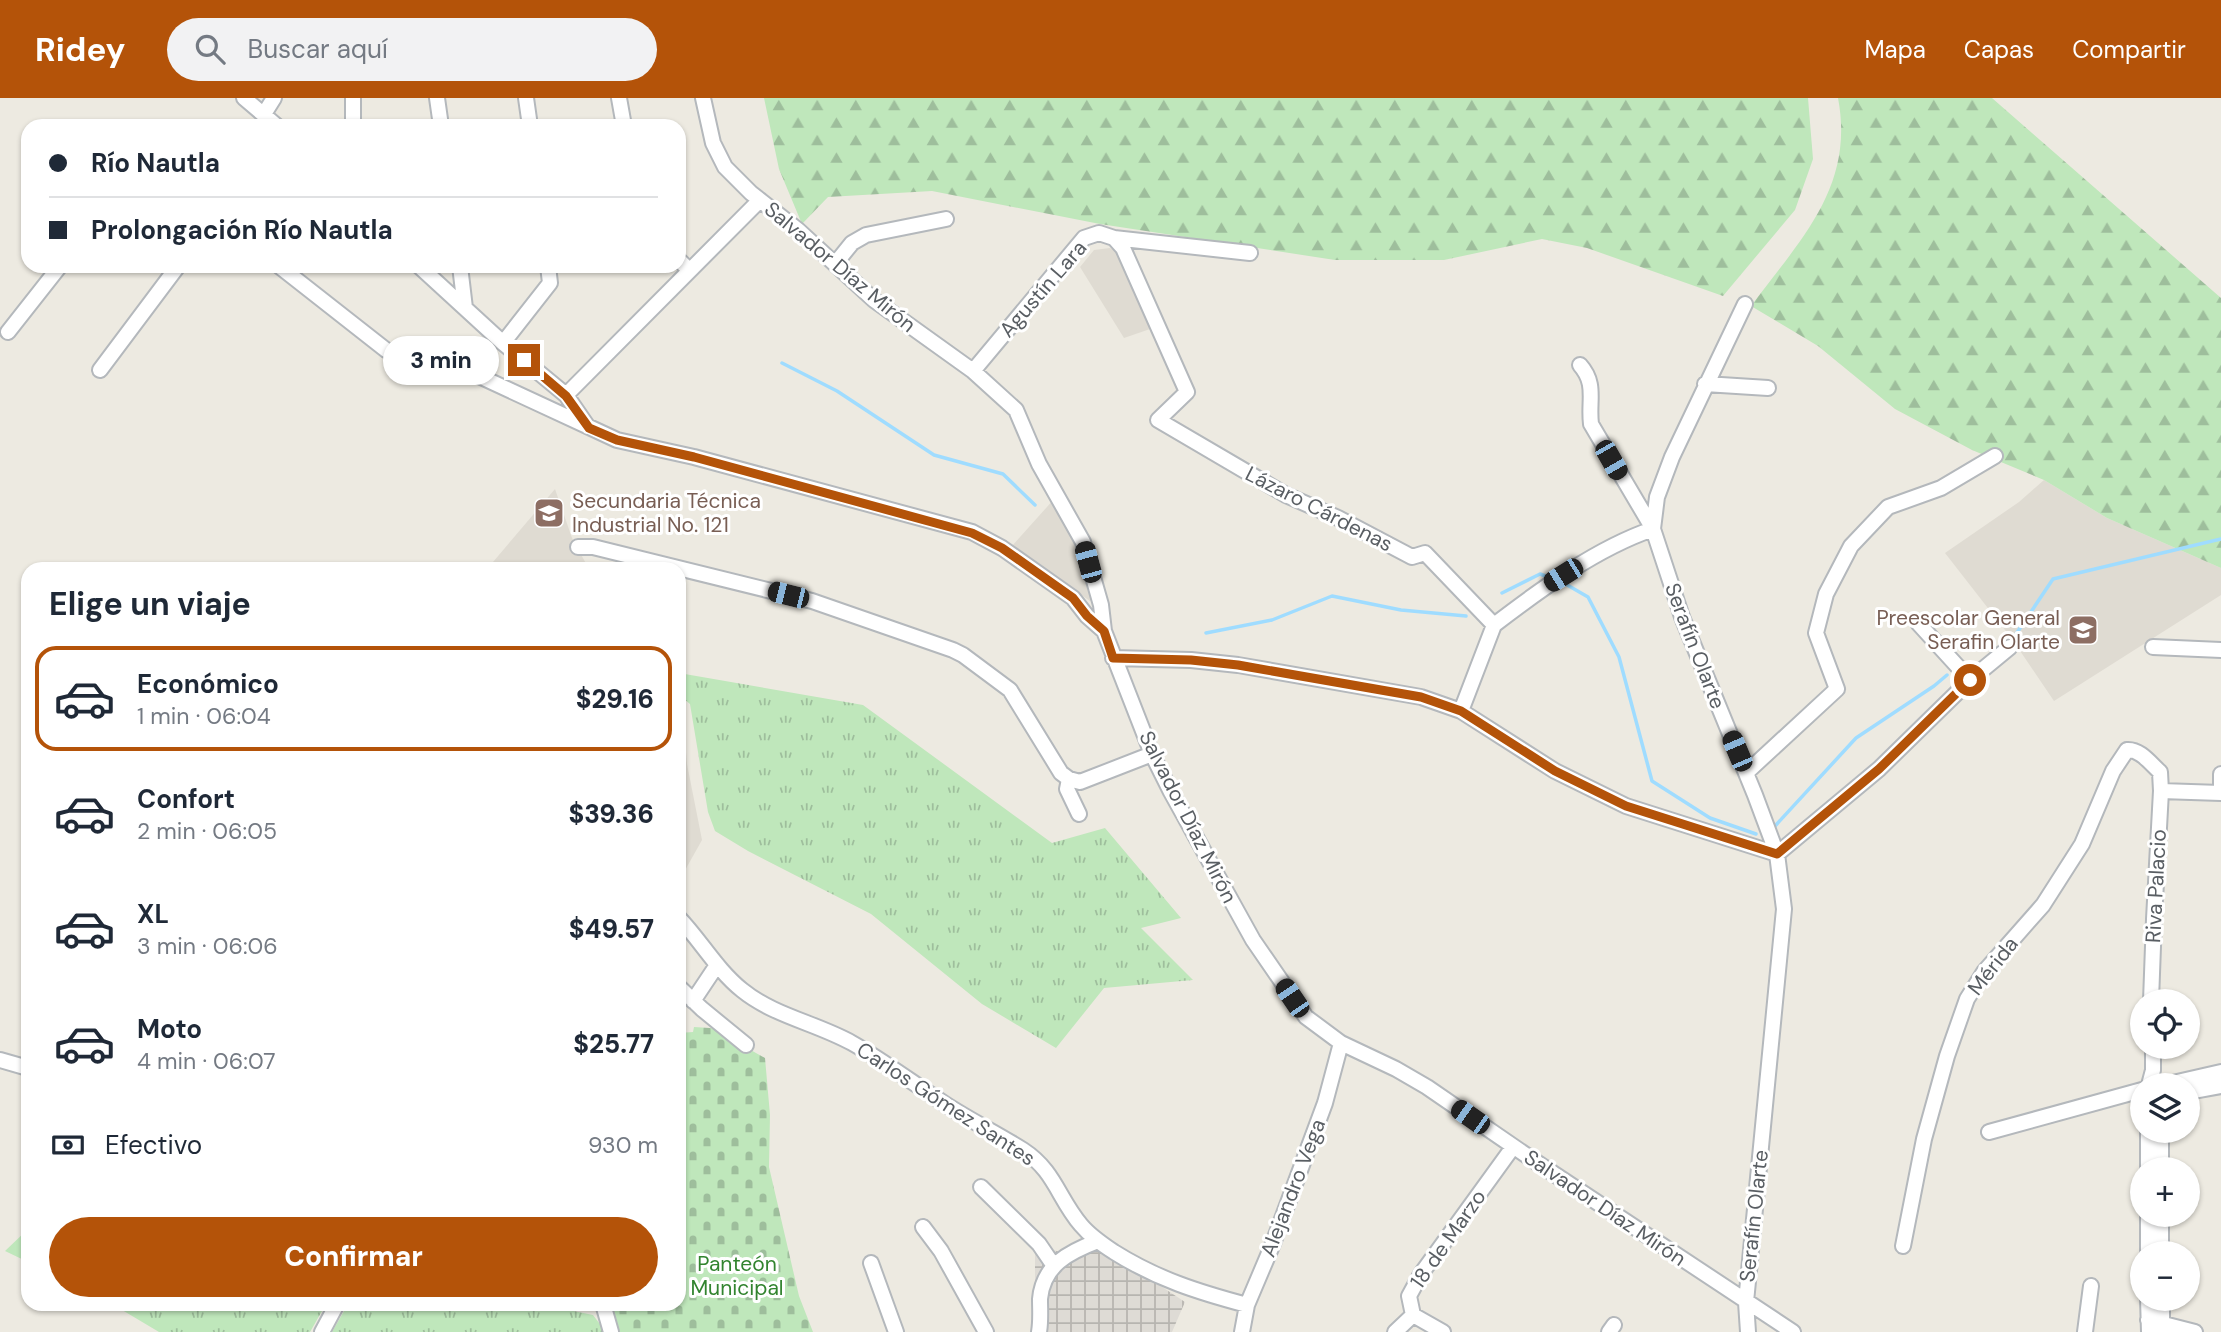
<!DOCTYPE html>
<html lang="es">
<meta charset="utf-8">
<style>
:root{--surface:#fff;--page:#f2f2f3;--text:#1f2937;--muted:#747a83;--line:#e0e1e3;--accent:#b45309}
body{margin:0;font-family:"DM Sans",sans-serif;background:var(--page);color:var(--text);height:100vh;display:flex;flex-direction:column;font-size:26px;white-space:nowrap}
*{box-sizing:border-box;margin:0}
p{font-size:23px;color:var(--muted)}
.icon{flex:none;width:38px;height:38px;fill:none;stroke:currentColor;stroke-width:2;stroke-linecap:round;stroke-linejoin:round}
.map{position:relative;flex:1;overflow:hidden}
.sheet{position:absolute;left:21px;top:464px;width:665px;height:749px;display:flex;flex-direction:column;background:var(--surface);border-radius:21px;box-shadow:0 2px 5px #0004}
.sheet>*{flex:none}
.banner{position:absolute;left:21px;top:21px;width:665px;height:154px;border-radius:21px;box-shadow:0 2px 5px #0004;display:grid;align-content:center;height:154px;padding:0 28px;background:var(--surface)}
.tools{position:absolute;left:2130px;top:891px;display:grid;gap:14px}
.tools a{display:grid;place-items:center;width:70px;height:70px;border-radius:50%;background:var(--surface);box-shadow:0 2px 5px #0004;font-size:35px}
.end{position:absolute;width:32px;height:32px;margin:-16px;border:9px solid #b45309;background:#fff;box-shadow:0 0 0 4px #fff}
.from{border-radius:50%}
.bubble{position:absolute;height:49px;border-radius:24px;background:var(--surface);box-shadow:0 2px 5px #0004;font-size:23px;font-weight:800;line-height:49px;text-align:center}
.car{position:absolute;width:21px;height:42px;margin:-21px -10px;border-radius:9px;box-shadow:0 0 5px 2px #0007;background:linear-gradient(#222 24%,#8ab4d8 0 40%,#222 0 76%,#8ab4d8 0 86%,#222 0)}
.banner b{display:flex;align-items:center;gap:24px;height:66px;font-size:26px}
.banner b+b{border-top:2px solid var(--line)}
.banner i{width:18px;height:18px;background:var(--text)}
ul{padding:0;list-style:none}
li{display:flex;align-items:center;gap:21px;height:105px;margin:0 14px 10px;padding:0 14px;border:4px solid transparent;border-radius:21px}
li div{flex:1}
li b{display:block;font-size:26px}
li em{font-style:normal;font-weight:800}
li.selected{border-color:var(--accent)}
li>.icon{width:63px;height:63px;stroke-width:1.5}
h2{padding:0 28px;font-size:32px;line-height:84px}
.pay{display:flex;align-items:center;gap:18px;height:77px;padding:0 28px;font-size:26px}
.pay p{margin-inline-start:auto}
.primary-button{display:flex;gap:14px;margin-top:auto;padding:14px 28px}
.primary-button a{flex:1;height:80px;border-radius:42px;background:var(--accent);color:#fff;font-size:28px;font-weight:800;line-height:80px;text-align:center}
header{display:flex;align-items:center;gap:42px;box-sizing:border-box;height:98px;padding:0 35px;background:var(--accent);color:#fff}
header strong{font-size:33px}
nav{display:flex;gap:38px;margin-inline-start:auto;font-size:24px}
.search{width:490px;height:63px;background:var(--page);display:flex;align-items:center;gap:18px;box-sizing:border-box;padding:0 24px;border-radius:38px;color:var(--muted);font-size:26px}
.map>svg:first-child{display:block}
</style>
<header>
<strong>Ridey</strong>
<div class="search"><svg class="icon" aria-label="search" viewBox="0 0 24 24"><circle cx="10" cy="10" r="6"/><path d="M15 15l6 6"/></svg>Buscar aquí</div>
<nav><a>Mapa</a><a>Capas</a><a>Compartir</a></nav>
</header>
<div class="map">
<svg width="2221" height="1234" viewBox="0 0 2221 1234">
<defs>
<pattern id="industrial-grid" width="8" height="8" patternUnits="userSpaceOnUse" patternTransform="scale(1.75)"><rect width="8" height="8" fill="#dedbd5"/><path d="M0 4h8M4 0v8" fill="none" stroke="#b7b5b0"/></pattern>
<pattern id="grass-tufts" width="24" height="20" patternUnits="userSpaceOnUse" patternTransform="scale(1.75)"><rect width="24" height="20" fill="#bfe7bb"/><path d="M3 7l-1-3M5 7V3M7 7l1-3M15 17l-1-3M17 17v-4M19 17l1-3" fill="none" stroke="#9ebe9c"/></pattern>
<pattern id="forest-firs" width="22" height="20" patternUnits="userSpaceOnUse" patternTransform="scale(1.75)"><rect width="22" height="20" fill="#bfe7bb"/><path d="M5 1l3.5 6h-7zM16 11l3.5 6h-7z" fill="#9ebe9c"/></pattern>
<pattern id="cemetery-stones" width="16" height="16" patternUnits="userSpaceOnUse" patternTransform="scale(1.75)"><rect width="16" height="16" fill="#bfe7bb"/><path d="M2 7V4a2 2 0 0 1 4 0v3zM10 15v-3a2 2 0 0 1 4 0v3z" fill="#9ebe9c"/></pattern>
</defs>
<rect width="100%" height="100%" fill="#edeae1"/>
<path fill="url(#industrial-grid)" d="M1095,1145L1185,1204L1172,1234H1035V1147L1071,1157Z"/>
<path fill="#dfdbd2" d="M1110,150L1124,158L1153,230L1124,240L1080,169L1094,152Z
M2044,382L2107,420L2221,470V497L2054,603L2012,541L1945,455L2019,404Z
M555,391L572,440L589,471H487Z
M1055,400L1078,442L1096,497L1090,503L1012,448Z
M679,607L682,609L687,666L702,742L679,783Z"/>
<path fill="url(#grass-tufts)" d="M679,575L863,607L1052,745L1105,730L1181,820L1141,830L1193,882L1104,890L1056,950L982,906L871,816L748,753L715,733L708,714L690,606L679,597Z
M28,1131V1164L5,1153Z
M112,1206H326L310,1234H159Z
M348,1206H540L593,1217L606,1234H332Z"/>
<path fill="url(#forest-firs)" d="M764,0H1808L1813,61L1795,112L1723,198L1587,150L1542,141L1444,162H1335L1100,126L932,93L828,99L802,126L779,71Z
M1838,0H1992L2221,200V470L2107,420L2044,382L1972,352L1895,311L1818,248L1751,208C1800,142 1855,89 1838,0Z"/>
<path fill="url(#cemetery-stones)" d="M694,929L725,931L740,946L765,960L770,1017L769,1069L799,1198L813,1234H619L611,1206H679V935L693,934Z"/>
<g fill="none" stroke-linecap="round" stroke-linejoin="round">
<path stroke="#9fdcff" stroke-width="3.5" d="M782,265L837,293L934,357L1003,376L1035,407
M1562,484L1588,499L1619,559L1652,683L1710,720L1756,736
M1502,495L1540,476L1551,480
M1206,535L1272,522L1332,498L1401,512L1466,518
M2012,542L2053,481L2221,441
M1775,728L1856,640L1934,588L1947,577"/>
<g stroke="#b4b8bc" stroke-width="18">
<path id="street" d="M244,0L277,28
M437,0L441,28
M526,0L530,28
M619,0L624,28
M703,0L713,45L725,69L751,95L798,132L874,202L973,273L1016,312L1039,366L1083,444L1101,507L1104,533L1152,656L1171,694L1253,842L1306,919L1341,945L1396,971L1427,989L1539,1066L1793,1234
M264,16L274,0
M353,28V0
M1114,140L1123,150L1187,294L1158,322L1286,397L1338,420L1412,459L1425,455L1494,527L1461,613
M679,162L689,172
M835,166L852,145L866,137L946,121
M279,168L386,252L412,263L464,271L617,342L694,359L972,434L1002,450L1073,500L1087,518L1104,533
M419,168L503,245L566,297L588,329
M460,168L465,210
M1745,206L1672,359L1657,399L1653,431L1682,519L1755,697L1777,756L1784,811L1746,1204L1748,1234
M8,234L60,168
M503,245L550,185L548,168
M100,272L178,168
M973,273L1084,140L1099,135L1114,140L1250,155
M1705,286L1768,290
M566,297L760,102
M578,449H593L812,503L953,552L963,557L1010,592L1061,675L1069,681L1080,684L1152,656
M1918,525L1970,582
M1494,527C1541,491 1597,450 1653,431L1591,326C1588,303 1597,286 1580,267
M2153,549L2221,552
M1113,560L1191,562L1238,567L1421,599L1461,613L1555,673L1626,708L1777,756L1879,671L1970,582L2010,549
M1746,675L1837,591L1816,535L1826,496L1851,448L1888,409L1941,390L1995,358
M1069,681L1067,691L1079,716
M2161,693L2221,695
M2221,695V676
M679,820C701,843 717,872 742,892C774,918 816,925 852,945C884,963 914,986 945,1006C971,1023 998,1036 1023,1052C1055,1073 1058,1100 1081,1127C1090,1138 1102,1146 1114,1154C1157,1181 1198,1194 1247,1207
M679,889L702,911L746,947
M693,903L717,867
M0,962L28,970
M2149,987L2153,972V948
M2164,987L2221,974
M2188,994L2221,988
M2148,1032V1071
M2161,1032V1071
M1989,1034L2142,992
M981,1089L1039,1146L1054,1168
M2148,1116V1155
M2161,1116V1155
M923,1129L941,1153L986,1234
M1903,1148L1924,1041L1947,958L1967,901L1984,874L2043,807L2082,746L2113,673L2127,652C2140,651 2150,665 2160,674L2161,693L2154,821L2151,903
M871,1165L896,1234
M2148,1200L2149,1234
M2162,1200V1233
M603,1206L611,1234
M1413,1217L1443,1234
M2148,1222L2195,1234
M322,1234L337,1206
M1039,1234C1041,1223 1040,1212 1040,1201C1043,1167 1069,1154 1098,1143
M1242,1234L1247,1207L1272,1148L1325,1005L1341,945
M1395,1234L1413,1217L1409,1198L1421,1176L1513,1049
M1609,1234L1614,1227
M2085,1234L2091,1188"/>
</g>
<use href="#street" stroke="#fff" stroke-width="14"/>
</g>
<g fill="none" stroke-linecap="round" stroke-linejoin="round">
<path stroke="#b45309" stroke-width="9" d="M524,262L566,298L589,330L617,342L694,359L972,435L1002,450L1073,500L1087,518L1104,533L1113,560L1191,562L1238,567L1421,599L1461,613L1555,673L1626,708L1777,756L1879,671L1970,582"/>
</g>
<defs>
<g id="school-square" transform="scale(1.575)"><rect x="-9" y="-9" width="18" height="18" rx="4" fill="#8d6e63" stroke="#fff"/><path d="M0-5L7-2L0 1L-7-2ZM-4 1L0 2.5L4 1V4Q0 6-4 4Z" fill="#fff"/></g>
</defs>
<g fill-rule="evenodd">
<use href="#school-square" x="549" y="415"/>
<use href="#school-square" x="2083" y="532"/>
</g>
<g text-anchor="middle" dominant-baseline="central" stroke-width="6" stroke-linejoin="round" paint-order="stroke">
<g font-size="21" fill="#595e63" stroke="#fff">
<text transform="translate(840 169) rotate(40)">Salvador Díaz Mirón</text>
<text transform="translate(1043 191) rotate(-49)">Agustín Lara</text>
<text transform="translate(1319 411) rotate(27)">Lázaro Cárdenas</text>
<text transform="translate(1695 548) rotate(69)">Serafín Olarte</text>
<text transform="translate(1188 719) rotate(63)">Salvador Díaz Mirón</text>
<text transform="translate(2156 788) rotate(-87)">Riva Palacio</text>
<text transform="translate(1993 868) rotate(-52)">Mérida</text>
<text transform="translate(946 1006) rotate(33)">Carlos Gómez Santes</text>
<text transform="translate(1293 1090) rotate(-69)">Alejandro Vega</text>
<text transform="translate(1605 1110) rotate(34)">Salvador Díaz Mirón</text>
<text transform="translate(1754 1118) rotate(-84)">Serafín Olarte</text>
<text transform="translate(1448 1141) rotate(-55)">18 de Marzo</text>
</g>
<g font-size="21" fill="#785e54" stroke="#fff" text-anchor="start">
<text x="572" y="403">Secundaria Técnica<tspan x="572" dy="24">Industrial No. 121</tspan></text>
<text x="2060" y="520" text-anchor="end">Preescolar General<tspan x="2060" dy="24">Serafin Olarte</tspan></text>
</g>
<g font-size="21" fill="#32842f" stroke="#fff">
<text x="737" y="1166">Panteón<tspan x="737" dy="24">Municipal</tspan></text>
</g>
</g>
</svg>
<div class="tools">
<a><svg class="icon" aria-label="locate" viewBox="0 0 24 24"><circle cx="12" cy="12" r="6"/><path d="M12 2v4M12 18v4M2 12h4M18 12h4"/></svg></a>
<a><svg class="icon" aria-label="layers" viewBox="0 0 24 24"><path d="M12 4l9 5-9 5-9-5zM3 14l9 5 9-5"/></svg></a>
<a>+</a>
<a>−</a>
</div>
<i class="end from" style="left:1970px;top:582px"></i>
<i class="end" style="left:524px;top:262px"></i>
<div class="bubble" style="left:383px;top:238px;width:116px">3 min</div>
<i class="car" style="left:1611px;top:362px;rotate:150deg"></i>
<i class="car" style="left:1088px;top:464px;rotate:345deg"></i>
<i class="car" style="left:1563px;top:477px;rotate:238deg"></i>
<i class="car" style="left:788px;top:497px;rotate:284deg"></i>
<i class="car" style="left:1737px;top:653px;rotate:337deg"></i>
<i class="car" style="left:1292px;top:900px;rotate:326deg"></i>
<i class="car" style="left:1470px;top:1019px;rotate:305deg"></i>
<div class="banner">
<b><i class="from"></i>Río Nautla</b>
<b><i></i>Prolongación Río Nautla</b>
</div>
<section class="sheet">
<h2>Elige un viaje</h2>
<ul>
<li class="selected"><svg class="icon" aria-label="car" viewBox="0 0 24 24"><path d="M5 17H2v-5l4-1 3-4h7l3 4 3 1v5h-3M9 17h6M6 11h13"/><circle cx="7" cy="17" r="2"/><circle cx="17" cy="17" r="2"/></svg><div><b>Económico</b><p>1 min · 06:04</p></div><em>$29.16</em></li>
<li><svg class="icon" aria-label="car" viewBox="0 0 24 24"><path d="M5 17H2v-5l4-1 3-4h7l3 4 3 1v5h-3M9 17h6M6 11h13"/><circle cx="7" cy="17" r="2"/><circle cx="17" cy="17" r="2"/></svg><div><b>Confort</b><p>2 min · 06:05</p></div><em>$39.36</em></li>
<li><svg class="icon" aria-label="car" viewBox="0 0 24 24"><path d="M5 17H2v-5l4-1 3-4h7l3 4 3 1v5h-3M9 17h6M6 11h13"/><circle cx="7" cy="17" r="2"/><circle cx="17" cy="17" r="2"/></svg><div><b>XL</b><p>3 min · 06:06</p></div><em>$49.57</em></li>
<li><svg class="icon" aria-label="car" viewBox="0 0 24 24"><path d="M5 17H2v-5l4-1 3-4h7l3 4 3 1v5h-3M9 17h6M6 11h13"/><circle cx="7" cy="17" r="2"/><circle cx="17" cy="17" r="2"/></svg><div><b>Moto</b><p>4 min · 06:07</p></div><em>$25.77</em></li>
</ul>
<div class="pay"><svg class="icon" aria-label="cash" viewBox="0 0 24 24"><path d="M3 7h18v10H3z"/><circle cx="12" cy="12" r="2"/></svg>Efectivo<p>930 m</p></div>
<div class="primary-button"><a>Confirmar</a></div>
</section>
</div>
